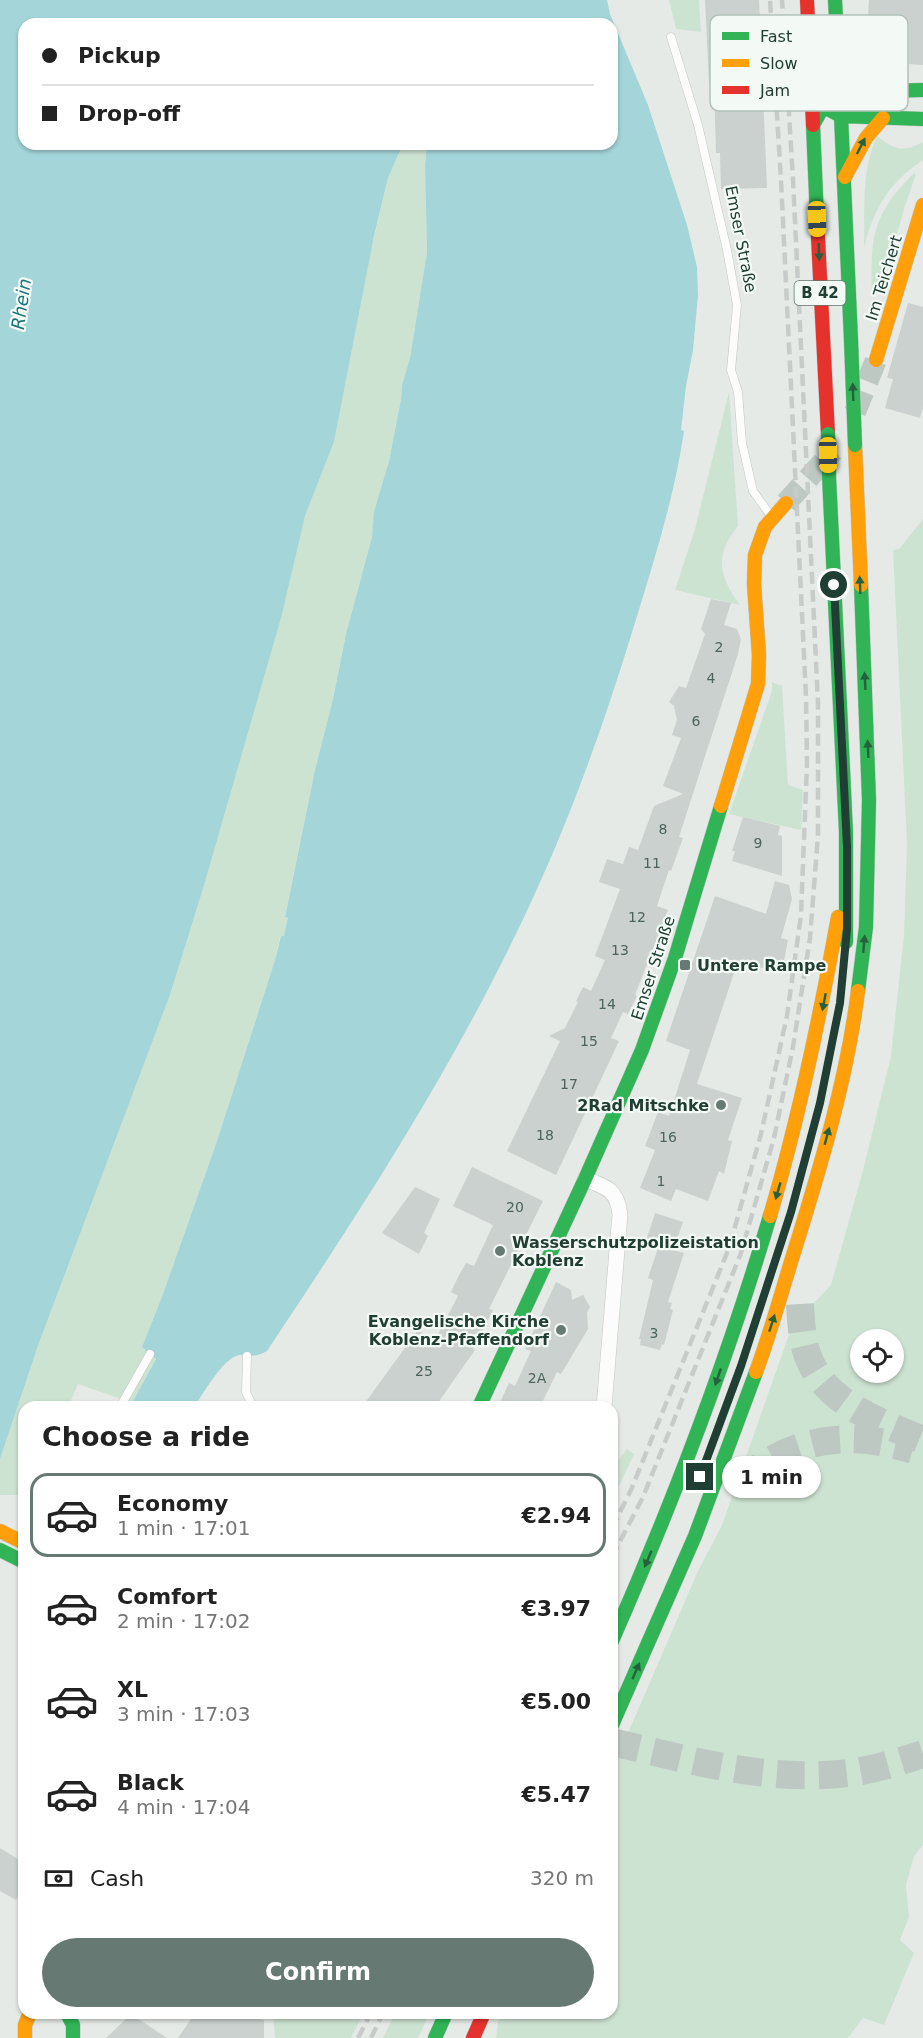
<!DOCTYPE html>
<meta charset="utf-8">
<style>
:root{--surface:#fff;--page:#f6f6f6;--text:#222;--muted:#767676;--line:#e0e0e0;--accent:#667a73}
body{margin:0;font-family:"DejaVu Sans",sans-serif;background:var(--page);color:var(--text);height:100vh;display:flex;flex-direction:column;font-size:22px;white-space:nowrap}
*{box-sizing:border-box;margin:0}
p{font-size:20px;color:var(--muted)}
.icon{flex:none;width:33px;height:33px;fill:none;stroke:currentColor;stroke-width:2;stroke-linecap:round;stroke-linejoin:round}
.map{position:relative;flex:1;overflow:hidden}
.side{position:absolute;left:18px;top:1401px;width:600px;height:618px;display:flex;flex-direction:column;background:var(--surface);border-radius:18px;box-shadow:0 2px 4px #0004}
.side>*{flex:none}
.hud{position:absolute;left:18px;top:18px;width:600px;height:132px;border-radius:18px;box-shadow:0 2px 4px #0004;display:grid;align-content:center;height:132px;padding:0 24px;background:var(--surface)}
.fabs{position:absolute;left:850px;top:1329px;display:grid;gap:12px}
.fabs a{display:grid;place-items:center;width:54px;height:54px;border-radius:50%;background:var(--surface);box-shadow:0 2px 4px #0004;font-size:30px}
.end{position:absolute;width:27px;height:27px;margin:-14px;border:8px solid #213e34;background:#fff;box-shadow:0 0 0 3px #fff}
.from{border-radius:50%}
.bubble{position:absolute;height:42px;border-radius:21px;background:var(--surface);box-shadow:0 2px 4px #0004;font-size:20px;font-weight:700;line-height:42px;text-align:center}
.car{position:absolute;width:18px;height:36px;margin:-18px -9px;border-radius:8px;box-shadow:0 0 4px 2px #0007;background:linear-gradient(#f5c518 24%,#345 0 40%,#f5c518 0 76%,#345 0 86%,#f5c518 0)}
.hud b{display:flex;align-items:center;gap:21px;height:57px;font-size:22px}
.hud b+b{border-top:2px solid var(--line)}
.hud i{width:15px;height:15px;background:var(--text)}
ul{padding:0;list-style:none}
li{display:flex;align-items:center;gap:18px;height:84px;margin:0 12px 9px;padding:0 12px;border:3px solid transparent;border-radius:18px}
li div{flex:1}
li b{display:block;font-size:22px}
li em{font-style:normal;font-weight:700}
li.current{border-color:var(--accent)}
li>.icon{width:54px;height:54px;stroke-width:1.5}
h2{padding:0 24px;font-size:27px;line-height:72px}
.pay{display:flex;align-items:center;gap:15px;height:66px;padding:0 24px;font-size:22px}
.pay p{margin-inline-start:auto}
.primary-button{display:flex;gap:12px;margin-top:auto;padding:12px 24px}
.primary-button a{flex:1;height:69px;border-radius:36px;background:var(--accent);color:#fff;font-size:24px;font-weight:700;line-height:69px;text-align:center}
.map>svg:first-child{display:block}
</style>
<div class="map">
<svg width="923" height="2038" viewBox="0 0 923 2038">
<rect width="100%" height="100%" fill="#e5eae7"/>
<path fill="#cde3d2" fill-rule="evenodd" d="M669,0H699L701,32L676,29Z
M877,136C896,150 901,153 923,142V160C888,184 874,208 864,248C865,212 861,169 877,136Z
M403,144H427L425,165L427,252L410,358L402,385L401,399L389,461L375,512L372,537L346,634L333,699L315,770L285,916L289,918L284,936L280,937L275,960L217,1141L163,1294L142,1347L156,1359L132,1403L78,1384L68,1407H24V1495H0V1459L39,1343L170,995L202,892L305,516L334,442L371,250L388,178Z
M914,173L916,174L904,209L882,288L879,293L872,295C870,238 872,215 914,173Z
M729,392L738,526C714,556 719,576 740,605L675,590L695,529Z
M923,519V1845L914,1856L906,1885L909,1917L900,1940L914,1953L884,2025L863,2018L848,2038H496L498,2022L502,2013H612V1770L698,1571L722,1525L792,1326L831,1285L862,1174L891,1056L904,935L907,844L893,550L899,549ZM861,1340H894V1372H861Z
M772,682L782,686L788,785L803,790L801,830L729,814L772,691Z
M627,1449L634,1454L612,1501V1468Z
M273,2013H364L351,2038H275Z
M395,2013H430L418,2038H383Z"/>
<path fill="#a4d6d9" d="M0,0H607L610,14L648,105L687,225L697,267L698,295L693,350L686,386L681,430L684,431C674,499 653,564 633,629C610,705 583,782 552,855C477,1031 373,1192 267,1351C252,1360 247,1352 236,1356C220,1363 204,1393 194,1407H135L132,1403L156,1359L142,1347L163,1294L217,1141L275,960L281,936H284L288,918L285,917L315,770L333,699L346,634L372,537L374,512L389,461L401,399L402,385L410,358L427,252L425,165L427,144H612V24H24V144H403L388,178L374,236L334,442L305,516L281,618L202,892L170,995L39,1343L0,1459Z"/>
<path fill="#cbd1ce" d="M705,0H759L767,188L721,189L720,153H716L714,82H709Z
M869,0H923V65L865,61Z
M908,303L923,307V407L920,418L885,408L893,379L887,378Z
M711,599L731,603L724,625L737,629L741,639L738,654L679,837L683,838L671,871L669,870L657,906L668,910L635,995L637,996L628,1014L623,1012L611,1038L619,1041L556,1175L507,1151L560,1041L549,1036L565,1028L578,1002L576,1001L583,987L591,991L605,960L595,956L620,889L599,882L607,859L623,864L629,847L638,850L654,806L683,794L663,786L681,738L672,735L677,720L674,706L669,702L679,686L686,688L705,634L701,629Z
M743,817L780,826L778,835L782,836V876L732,861L735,851H732Z
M775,881L789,885L792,899L781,938L788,940L782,971L737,964L697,1084L742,1098L728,1140L732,1141L724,1174L719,1171L708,1201L676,1189L671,1201L640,1188L655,1150L645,1146L658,1112L669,1116L690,1050L666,1041L715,896L766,914Z
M472,1167L543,1201L489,1309L493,1310L473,1349L475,1350L435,1407H362L418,1330L434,1342L458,1296L451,1292L458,1277L466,1263L474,1266L493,1225L453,1206Z
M415,1187L440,1199L424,1233L428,1236L419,1254L382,1233Z
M655,1213L683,1222L673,1250L684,1253L668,1302L672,1303L670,1309L673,1310L664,1345L662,1344L660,1350L640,1345L641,1339H639L653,1280L648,1278L659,1245L646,1241Z
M556,1282L571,1290L572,1300L583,1295L590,1307L587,1313L588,1329L561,1374L557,1372L540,1407H498L509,1383L515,1386L531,1351L525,1349Z
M0,1848L24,1863V1898L19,1895L16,1900L0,1891Z
M195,2013H235L264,2020V2038H178Z
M131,2014L167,2038H106Z"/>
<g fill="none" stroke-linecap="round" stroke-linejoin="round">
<path stroke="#bec8c3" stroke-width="22" stroke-dasharray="22 11" stroke-linecap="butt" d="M855,412L876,360
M786,503L833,451"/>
<path stroke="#bec8c3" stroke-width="28" stroke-dasharray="28 14" stroke-linecap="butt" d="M800,1304C801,1323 802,1342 809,1359C827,1404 882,1423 923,1440
M739,1483C792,1438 846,1429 913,1450
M612,1742C685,1759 762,1781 838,1774C867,1772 895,1763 923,1754"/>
<g stroke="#c2c7c4" stroke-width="9">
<path id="lane" d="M671,37L698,125L727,250L737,305L731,370L738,392L742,443L753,491L771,516
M247,1356L246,1392L253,1407
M120,1407L150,1354"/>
</g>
<g stroke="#c2c7c4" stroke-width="16">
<path id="street" d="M585,1179C607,1187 617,1190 620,1214L604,1407"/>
</g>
<g stroke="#c0c8c4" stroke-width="15">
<path id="fast" d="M835,0L841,108
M840,92L923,90
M826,108L841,116L923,119
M841,116L851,340
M817,218L813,125L827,100L840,92
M829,476L846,832V942
M858,991L866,927L869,800L861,585
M479,1407L585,1179L642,1050L675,958L721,806
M0,1550L24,1562
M612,1641C673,1502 727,1361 770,1216
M612,1725L695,1536L756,1372
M30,2013V2014
M67,2013L73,2025V2038
M435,2038L446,2013"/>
</g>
<g stroke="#c0c8c4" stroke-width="15">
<path id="slow" d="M845,177L866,138L883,118
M876,360L923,205
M855,445L861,585
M721,806L758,684L759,655L754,584L755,555L765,527L786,503
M770,1216C799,1118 820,1017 838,917
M756,1372C771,1332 782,1290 795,1249C821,1165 847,1079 858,991
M0,1531L24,1543
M25,2038V2025L30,2013"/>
</g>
<g stroke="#c0c8c4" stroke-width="15">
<path id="jam" d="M807,0L813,125
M817,218L828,434
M473,2038L484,2013"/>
</g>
<use href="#lane" stroke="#fbfcfb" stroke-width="8"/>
<use href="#street" stroke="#fbfcfb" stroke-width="15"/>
<use href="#fast" stroke="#30b455" stroke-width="14"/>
<use href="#slow" stroke="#ff9f0a" stroke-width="14"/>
<use href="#jam" stroke="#e5322d" stroke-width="14"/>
<path stroke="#c7cbca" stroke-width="4.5" stroke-dasharray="12 6" stroke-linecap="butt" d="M612,1528L631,1490L729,1248L761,1134L787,1016L801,915L807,763L806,697L781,180L770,0
M612,1557L643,1497L741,1253L774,1138L793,1047L810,938L818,835V703L793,179L782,0
M358,2038L371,2013
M371,2038L383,2013"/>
<g stroke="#bcc6c2" stroke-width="15" stroke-linecap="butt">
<path id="fast-bridge" d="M851,340L855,445
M828,434L829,476"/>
</g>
<use href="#fast-bridge" stroke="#30b455" stroke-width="14"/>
</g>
<defs><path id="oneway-solid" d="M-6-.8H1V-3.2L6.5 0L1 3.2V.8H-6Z" transform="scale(1.5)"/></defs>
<g fill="#26613e">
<use href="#oneway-solid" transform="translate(861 146) rotate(-63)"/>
<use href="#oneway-solid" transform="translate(819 252) rotate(88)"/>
<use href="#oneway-solid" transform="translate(853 392) rotate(-92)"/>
<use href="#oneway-solid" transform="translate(860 585) rotate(-92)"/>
<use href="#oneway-solid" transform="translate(865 681) rotate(-93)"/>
<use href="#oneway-solid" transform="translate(868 749) rotate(-92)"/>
<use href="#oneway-solid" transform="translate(864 944) rotate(-85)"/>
<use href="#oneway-solid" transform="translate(824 1002) rotate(101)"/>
<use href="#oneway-solid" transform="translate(827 1136) rotate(-75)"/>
<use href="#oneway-solid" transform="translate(778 1191) rotate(106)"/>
<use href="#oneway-solid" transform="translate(772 1323) rotate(-72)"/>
<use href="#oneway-solid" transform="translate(718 1377) rotate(109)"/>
<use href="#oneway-solid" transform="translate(648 1559) rotate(113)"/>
<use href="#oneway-solid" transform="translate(636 1671) rotate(-66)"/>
</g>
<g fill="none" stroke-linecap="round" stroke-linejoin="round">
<path stroke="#213e34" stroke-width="8" d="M700,1477L741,1366L791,1212L820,1103L840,1003L847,929V846L834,585"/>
</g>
<g fill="#667a73" stroke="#f3f9f5" stroke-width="2">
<rect x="679" y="959" width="12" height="12" rx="3"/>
<circle cx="721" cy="1105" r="6"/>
<circle cx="500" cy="1251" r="6"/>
<circle cx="561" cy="1330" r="6"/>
</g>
<g text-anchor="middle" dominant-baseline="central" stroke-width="4.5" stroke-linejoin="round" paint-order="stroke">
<g font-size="14" fill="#4c645b">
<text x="719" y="647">2</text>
<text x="711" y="678">4</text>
<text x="696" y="721">6</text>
<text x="663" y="829">8</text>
<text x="758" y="843">9</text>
<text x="652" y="863">11</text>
<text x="637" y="917">12</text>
<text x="620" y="950">13</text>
<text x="607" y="1004">14</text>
<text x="589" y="1041">15</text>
<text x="569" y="1084">17</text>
<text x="545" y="1135">18</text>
<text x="668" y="1137">16</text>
<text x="661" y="1181">1</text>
<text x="515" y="1207">20</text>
<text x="654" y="1333">3</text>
<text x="424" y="1371">25</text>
<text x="537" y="1378">2A</text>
</g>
<rect fill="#f3f9f5" stroke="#60766e" stroke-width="1.5" x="794.5" y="281" width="51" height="24" rx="4.5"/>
<g font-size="15" font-weight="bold" fill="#213e34">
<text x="820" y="293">B 42</text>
</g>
<g font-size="16" fill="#213e34" stroke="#f3f9f5">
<text transform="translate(741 239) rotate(79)">Emser Straße</text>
<text transform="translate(884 278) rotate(-73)">Im Teichert</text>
<text transform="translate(653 968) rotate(-72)">Emser Straße</text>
</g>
<g font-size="16" font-weight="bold" fill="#213e34" stroke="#f3f9f5" text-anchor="start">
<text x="697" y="965">Untere Rampe</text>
<text x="709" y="1105" text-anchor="end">2Rad Mitschke</text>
<text x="512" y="1242">Wasserschutzpolizeistation<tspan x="512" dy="18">Koblenz</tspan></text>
<text x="549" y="1321" text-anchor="end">Evangelische Kirche<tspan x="549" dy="18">Koblenz-Pfaffendorf</tspan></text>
</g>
<g font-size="18" font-style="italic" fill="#1a727c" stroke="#f3f9f5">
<text transform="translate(21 304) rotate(-82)">Rhein</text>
</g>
</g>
<rect x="710" y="15" width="198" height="96" rx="9" fill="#f3f9f5" stroke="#b4c1bb" stroke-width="1.5"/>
<rect x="722" y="32" width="27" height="8" fill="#30b455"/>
<rect x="722" y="59" width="27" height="8" fill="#ff9f0a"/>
<rect x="722" y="86" width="27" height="8" fill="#e5322d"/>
<g font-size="16" fill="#213e34">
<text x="760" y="42">Fast</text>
<text x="760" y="69">Slow</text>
<text x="760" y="96">Jam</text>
</g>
</svg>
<div class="fabs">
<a><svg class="icon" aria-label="locate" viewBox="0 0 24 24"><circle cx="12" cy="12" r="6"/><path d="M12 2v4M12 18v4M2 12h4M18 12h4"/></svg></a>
</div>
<i class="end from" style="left:834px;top:585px"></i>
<i class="end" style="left:700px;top:1477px"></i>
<div class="bubble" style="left:722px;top:1456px;width:99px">1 min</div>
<i class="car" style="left:817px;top:219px;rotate:178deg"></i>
<i class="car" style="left:828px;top:455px;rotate:179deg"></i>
<div class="hud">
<b><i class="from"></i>Pickup</b>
<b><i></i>Drop-off</b>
</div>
<section class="side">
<h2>Choose a ride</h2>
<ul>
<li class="current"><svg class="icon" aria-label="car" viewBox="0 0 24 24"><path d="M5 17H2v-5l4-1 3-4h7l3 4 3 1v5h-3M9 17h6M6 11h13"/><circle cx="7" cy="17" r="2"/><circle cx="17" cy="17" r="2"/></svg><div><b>Economy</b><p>1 min · 17:01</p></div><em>€2.94</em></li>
<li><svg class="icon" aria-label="car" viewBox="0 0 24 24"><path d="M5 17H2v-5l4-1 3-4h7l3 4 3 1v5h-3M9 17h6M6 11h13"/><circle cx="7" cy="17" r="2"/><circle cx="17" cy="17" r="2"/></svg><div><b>Comfort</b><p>2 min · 17:02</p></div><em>€3.97</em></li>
<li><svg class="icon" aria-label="car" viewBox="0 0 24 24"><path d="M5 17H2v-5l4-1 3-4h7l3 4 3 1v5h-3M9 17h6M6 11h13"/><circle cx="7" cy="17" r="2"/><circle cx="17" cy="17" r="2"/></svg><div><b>XL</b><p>3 min · 17:03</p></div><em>€5.00</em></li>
<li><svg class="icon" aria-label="car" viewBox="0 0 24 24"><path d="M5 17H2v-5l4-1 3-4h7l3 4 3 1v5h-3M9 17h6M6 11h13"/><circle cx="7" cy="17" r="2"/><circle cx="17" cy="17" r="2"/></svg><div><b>Black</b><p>4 min · 17:04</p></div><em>€5.47</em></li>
</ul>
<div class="pay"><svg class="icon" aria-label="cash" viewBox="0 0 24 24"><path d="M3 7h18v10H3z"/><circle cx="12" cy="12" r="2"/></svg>Cash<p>320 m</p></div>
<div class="primary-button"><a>Confirm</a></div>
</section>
</div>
